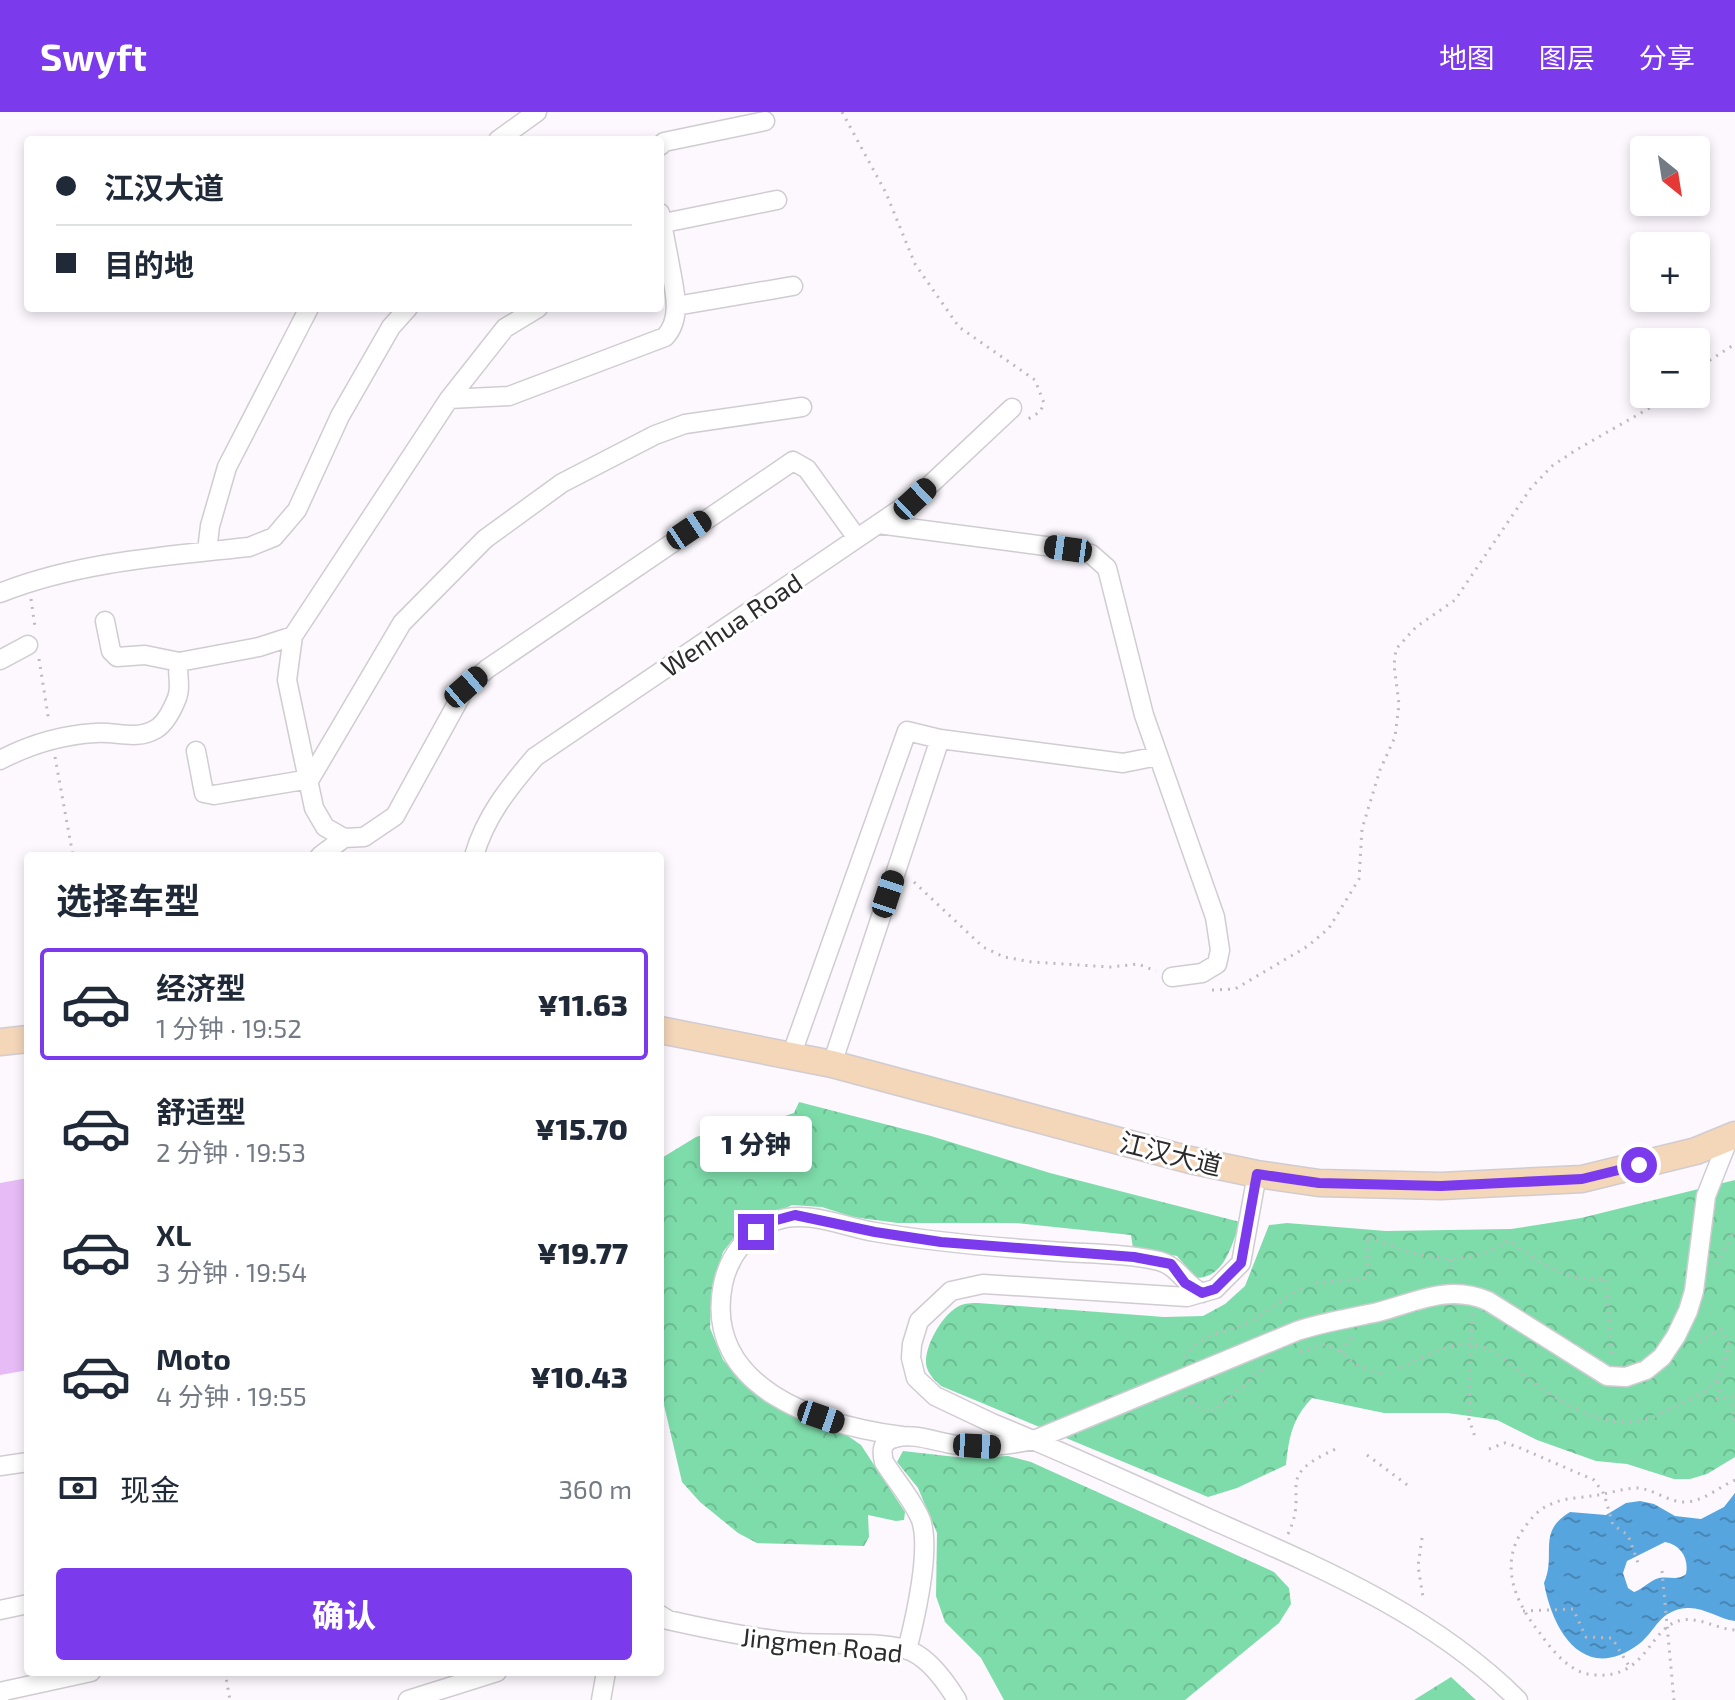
<!DOCTYPE html>
<html lang="zh">
<meta charset="utf-8">
<style>
:root{--surface:#fff;--page:#f2f2f3;--text:#1f2937;--muted:#747a83;--line:#e0e1e3;--accent:#7c3aed}
body{margin:0;font-family:"Exo 2","Noto Sans SC",sans-serif;background:var(--page);color:var(--text);height:100vh;display:flex;flex-direction:column;font-size:30px;white-space:nowrap}
*{box-sizing:border-box;margin:0}
p{font-size:26px;color:var(--muted)}
.icon{flex:none;width:44px;height:44px;fill:none;stroke:currentColor;stroke-width:2;stroke-linecap:round;stroke-linejoin:round}
.map{position:relative;flex:1;overflow:hidden}
.panel{position:absolute;left:24px;top:740px;width:640px;height:824px;display:flex;flex-direction:column;background:var(--surface);border-radius:8px;box-shadow:0 4px 12px #0003}
.panel>*{flex:none}
.top-card{position:absolute;left:24px;top:24px;width:640px;height:176px;border-radius:8px;box-shadow:0 4px 12px #0003;display:grid;align-content:center;height:176px;padding:0 32px;background:var(--surface)}
.needle{width:52px;rotate:150deg}
.fabs{position:absolute;left:1630px;top:24px;display:grid;gap:16px}
.fabs a{display:grid;place-items:center;width:80px;height:80px;border-radius:8px;background:var(--surface);box-shadow:0 4px 12px #0003;font-size:40px}
.end{position:absolute;width:36px;height:36px;margin:-18px;border:10px solid #7c3aed;background:#fff;box-shadow:0 0 0 4px #fff}
.from{border-radius:50%}
.bubble{position:absolute;height:56px;border-radius:8px;background:var(--surface);box-shadow:0 4px 12px #0003;font-size:26px;font-weight:800;line-height:56px;text-align:center}
.car{position:absolute;width:24px;height:48px;margin:-24px -12px;border-radius:10px;box-shadow:0 0 6px 2px #0007;background:linear-gradient(#222 24%,#8ab4d8 0 40%,#222 0 76%,#8ab4d8 0 86%,#222 0)}
.top-card b{display:flex;align-items:center;gap:28px;height:76px;font-size:30px}
.top-card b+b{border-top:2px solid var(--line)}
.top-card i{width:20px;height:20px;background:var(--text)}
ul{padding:0;list-style:none}
li{display:flex;align-items:center;gap:24px;height:112px;margin:0 16px 12px;padding:0 16px;border:4px solid transparent;border-radius:8px}
li div{flex:1}
li b{display:block;font-size:30px}
li em{font-style:normal;font-weight:800}
li.on{border-color:var(--accent)}
li>.icon{width:72px;height:72px;stroke-width:1.5}
h2{padding:0 32px;font-size:36px;line-height:96px}
.pay{display:flex;align-items:center;gap:20px;height:88px;padding:0 32px;font-size:30px}
.pay p{margin-inline-start:auto}
.button{display:flex;gap:16px;margin-top:auto;padding:16px 32px}
.button a{flex:1;height:92px;border-radius:8px;background:var(--accent);color:#fff;font-size:32px;font-weight:800;line-height:92px;text-align:center}
header{display:flex;align-items:center;gap:48px;box-sizing:border-box;height:112px;padding:0 40px;background:var(--accent);color:#fff}
header strong{font-size:38px}
nav{display:flex;gap:44px;margin-inline-start:auto;font-size:28px}
.map>svg:first-child{display:block}
</style>
<header>
<strong>Swyft</strong>
<nav><a>地图</a><a>图层</a><a>分享</a></nav>
</header>
<div class="map">
<svg width="1735" height="1588" viewBox="0 0 1735 1588">
<defs>
<pattern id="forest-crowns" width="20" height="18" patternUnits="userSpaceOnUse" patternTransform="scale(2)"><rect width="20" height="18" fill="#7edcaa"/><path d="M2 6a3 3 0 1 1 6 0M12 15a3 3 0 1 1 6 0" fill="none" stroke="#6dbd93"/></pattern>
<pattern id="water-ripples" width="26" height="14" patternUnits="userSpaceOnUse" patternTransform="scale(2)"><rect width="26" height="14" fill="#57a5df"/><path d="M2 4q2-2 4 0t4 0M15 11q2-2 4 0t4 0" fill="none" stroke="#4887b5"/></pattern>
</defs>
<rect width="100%" height="100%" fill="#fcf8fe"/>
<path fill="url(#forest-crowns)" d="M799,990L931,1024L1050,1061L1240,1110C1232,1132 1225,1166 1196,1166L1177,1144L1133,1136L1131,1123L1015,1111H898L853,1105L822,1095L792,1093L751,1113L733,1127L723,1140L712,1175L710,1216L723,1248L745,1272L766,1289L805,1310L848,1324L861,1333L905,1400L904,1408L896,1409L868,1403L869,1425L864,1434L757,1431L738,1421L700,1390L682,1370L660,1276V1047L696,1025L722,1017L751,1015L794,1001Z
M1735,1068V1345L1707,1362L1690,1367H1674L1627,1352L1596,1349L1537,1328L1497,1308L1448,1301H1384L1312,1286C1292,1307 1289,1325 1286,1353L1237,1376L1208,1385L941,1274C933,1267 925,1259 926,1248C927,1230 943,1202 959,1194C965,1191 972,1191 978,1191L1164,1205L1203,1204L1225,1192L1245,1174L1269,1113L1287,1111L1386,1119L1511,1117L1581,1106Z
M903,1339L965,1346L1008,1344L1031,1350L1274,1460L1289,1476L1291,1492L1279,1511L1185,1588H1004L981,1546L945,1510L936,1484L937,1421L918,1376L897,1350Z
M1451,1565L1476,1588H1414Z"/>
<path fill="url(#water-ripples)" fill-rule="evenodd" d="M1735,1381V1509C1719,1507 1704,1495 1687,1496C1659,1498 1656,1519 1639,1532C1585,1572 1553,1521 1544,1471C1557,1442 1536,1420 1570,1400L1606,1403L1626,1391L1640,1389L1654,1392L1675,1404L1701,1407L1724,1395ZM1665,1430C1681,1433 1689,1446 1686,1462C1677,1469 1670,1464 1659,1466C1649,1469 1643,1477 1634,1480L1628,1476L1623,1461L1627,1449Z"/>
<path fill="#e7bbf6" d="M28,1066V1258L0,1263V1071Z"/>
<g fill="none" stroke-linecap="round" stroke-linejoin="round">
<g stroke="#d0ccd1" stroke-width="21">
<path id="street" d="M498,28L537,0
M660,34L664,30L765,9
M664,111L777,88
M660,152L669,148L660,101
M676,194L793,174
M538,196L505,216L449,287L293,524L287,568L314,696L325,715L344,726L364,725L395,704L466,575L487,557L793,349L807,357L857,426
M449,287L509,284L665,225C684,205 673,173 669,148
M878,412L1068,437L1091,442L1107,456L1144,603L1215,805L1220,838L1217,852L1202,861L1172,865
M207,439L210,414L227,355L309,196
M0,481C78,450 166,444 249,435L274,425L297,398L340,304L391,215L408,196
M105,509L111,539L117,545L145,543L179,550
M0,548L28,533
M196,639L204,681L214,683L310,667L402,511L485,427L562,371L655,323L685,312L802,295
M0,648C31,632 60,623 95,621C116,619 136,629 156,617C166,611 173,596 177,586C182,574 176,562 179,550L259,535L293,524
M320,744L344,726
M474,744C485,705 509,675 535,645L915,387L1012,296
M791,944L907,619L940,627L1123,651L1158,644
M832,952L940,627
M1257,1062L1241,1151L1215,1177L1187,1185L983,1172L951,1179L919,1209L912,1232L911,1246L916,1266L935,1284L992,1311C1066,1341 1138,1374 1210,1407C1319,1455 1432,1502 1518,1588
M902,1324C820,1313 702,1277 723,1172C729,1144 748,1119 775,1109C806,1097 844,1115 875,1120C933,1130 992,1135 1050,1139C1086,1142 1124,1141 1159,1149C1178,1154 1184,1172 1202,1181
M0,1354L28,1350
M0,1498L28,1492
M660,1503L668,1508C712,1518 756,1527 801,1531C835,1533 872,1529 905,1537C927,1543 946,1570 957,1588
M907,1538C915,1507 931,1438 921,1408C913,1388 895,1368 884,1350C881,1338 882,1329 895,1326C914,1320 938,1331 958,1333C985,1336 1008,1333 1034,1328L1297,1219C1324,1210 1351,1206 1378,1200C1416,1190 1449,1172 1488,1189L1607,1264L1626,1265L1646,1258L1662,1245L1676,1224L1688,1199L1694,1179L1706,1084L1729,1026
M0,1583L4,1579L91,1560
M408,1588L497,1560
M601,1588L606,1560"/>
</g>
<g stroke="#d0ccd1" stroke-width="29">
<path id="secondary" d="M660,918L832,952L1190,1048L1257,1062L1319,1071L1441,1074L1582,1067L1696,1039L1735,1023
M0,930L28,927"/>
</g>
<path stroke="#bdbabf" stroke-width="3" stroke-dasharray="2 6" stroke-linecap="butt" d="M842,0L886,81L915,152L959,215L1035,268L1044,291L1040,300L1028,307L1025,305
M1696,257L1735,232
M31,487L35,515
M39,547L49,610
M55,645L73,744
M914,770L983,835L1004,845L1032,850L1111,855L1138,852L1156,859
M1212,878L1235,877L1308,834L1329,816L1359,767L1362,717L1380,658L1395,625L1399,592L1394,553L1396,537L1416,515L1455,488L1531,376L1552,354L1576,338L1653,294L1665,282
M1450,1147L1451,1164
M1716,1152L1735,1117
M1316,1171L1368,1166L1367,1124C1417,1144 1459,1161 1509,1128C1539,1152 1567,1170 1606,1167L1612,1245
M1472,1202L1469,1307L1475,1325
M1300,1240L1325,1232L1345,1243L1354,1252L1382,1262
M1341,1240L1353,1223
M1184,1245C1201,1219 1229,1221 1254,1208C1273,1197 1284,1183 1306,1175
M1400,1256C1423,1246 1450,1228 1475,1233C1495,1236 1507,1251 1522,1262C1555,1287 1595,1315 1638,1309C1652,1307 1666,1299 1678,1293C1716,1275 1719,1273 1729,1232L1720,1217L1700,1230
M1718,1270L1720,1275L1717,1287L1732,1285L1733,1308H1735
M1186,1283L1194,1293L1208,1300L1217,1297L1267,1253
M1489,1337L1505,1331L1518,1335L1594,1368L1604,1382L1613,1413L1628,1423L1638,1451
M1367,1343L1410,1375
M1735,1368C1719,1375 1704,1389 1686,1390C1668,1391 1652,1375 1634,1376C1622,1377 1610,1381 1598,1383C1583,1386 1566,1385 1551,1392C1541,1396 1534,1403 1528,1411C1498,1447 1512,1486 1539,1520C1552,1538 1570,1562 1595,1563C1648,1567 1649,1514 1682,1508C1700,1505 1717,1517 1735,1518
M1288,1422C1311,1374 1270,1366 1338,1336
M1422,1426L1418,1454L1423,1485
M1662,1459L1674,1588
M1523,1499L1573,1497L1586,1525L1612,1526L1629,1554
M225,1560L230,1588"/>
<use href="#street" stroke="#fff" stroke-width="18"/>
<use href="#secondary" stroke="#f4d6b9" stroke-width="26"/>
</g>
<g fill="none" stroke-linecap="round" stroke-linejoin="round">
<path stroke="#7c3aed" stroke-width="10" d="M756,1120L773,1109L795,1103L875,1120L941,1130L1134,1145L1171,1152L1185,1171L1202,1181L1215,1177L1241,1151L1257,1062L1319,1071L1441,1074L1582,1067L1639,1053"/>
</g>
<g text-anchor="middle" dominant-baseline="central" stroke-width="6" stroke-linejoin="round" paint-order="stroke">
<g font-size="26" fill="#2c2b2d" stroke="#fff">
<text transform="translate(731 512) rotate(-34)">Wenhua Road</text>
<text transform="translate(1171 1041) rotate(14)">江汉大道</text>
<text transform="translate(822 1532) rotate(6)">Jingmen Road</text>
</g>
</g>
</svg>
<div class="fabs">
<a><svg class="needle" viewBox="-14 -14 28 28"><path d="M0-13l5 13h-10z" fill="#e53935"/><path d="M0 13l5-13h-10z" fill="#747a83"/></svg></a>
<a>+</a>
<a>−</a>
</div>
<i class="end from" style="left:1639px;top:1053px"></i>
<i class="end" style="left:756px;top:1120px"></i>
<div class="bubble" style="left:700px;top:1004px;width:112px">1 分钟</div>
<i class="car" style="left:915px;top:387px;rotate:47deg"></i>
<i class="car" style="left:689px;top:418px;rotate:56deg"></i>
<i class="car" style="left:1068px;top:437px;rotate:278deg"></i>
<i class="car" style="left:466px;top:575px;rotate:49deg"></i>
<i class="car" style="left:888px;top:782px;rotate:18deg"></i>
<i class="car" style="left:821px;top:1305px;rotate:109deg"></i>
<i class="car" style="left:977px;top:1334px;rotate:93deg"></i>
<div class="top-card">
<b><i class="from"></i>江汉大道</b>
<b><i></i>目的地</b>
</div>
<section class="panel">
<h2>选择车型</h2>
<ul>
<li class="on"><svg class="icon" aria-label="car" viewBox="0 0 24 24"><path d="M5 17H2v-5l4-1 3-4h7l3 4 3 1v5h-3M9 17h6M6 11h13"/><circle cx="7" cy="17" r="2"/><circle cx="17" cy="17" r="2"/></svg><div><b>经济型</b><p>1 分钟 · 19:52</p></div><em>¥11.63</em></li>
<li><svg class="icon" aria-label="car" viewBox="0 0 24 24"><path d="M5 17H2v-5l4-1 3-4h7l3 4 3 1v5h-3M9 17h6M6 11h13"/><circle cx="7" cy="17" r="2"/><circle cx="17" cy="17" r="2"/></svg><div><b>舒适型</b><p>2 分钟 · 19:53</p></div><em>¥15.70</em></li>
<li><svg class="icon" aria-label="car" viewBox="0 0 24 24"><path d="M5 17H2v-5l4-1 3-4h7l3 4 3 1v5h-3M9 17h6M6 11h13"/><circle cx="7" cy="17" r="2"/><circle cx="17" cy="17" r="2"/></svg><div><b>XL</b><p>3 分钟 · 19:54</p></div><em>¥19.77</em></li>
<li><svg class="icon" aria-label="car" viewBox="0 0 24 24"><path d="M5 17H2v-5l4-1 3-4h7l3 4 3 1v5h-3M9 17h6M6 11h13"/><circle cx="7" cy="17" r="2"/><circle cx="17" cy="17" r="2"/></svg><div><b>Moto</b><p>4 分钟 · 19:55</p></div><em>¥10.43</em></li>
</ul>
<div class="pay"><svg class="icon" aria-label="cash" viewBox="0 0 24 24"><path d="M3 7h18v10H3z"/><circle cx="12" cy="12" r="2"/></svg>现金<p>360 m</p></div>
<div class="button"><a>确认</a></div>
</section>
</div>
